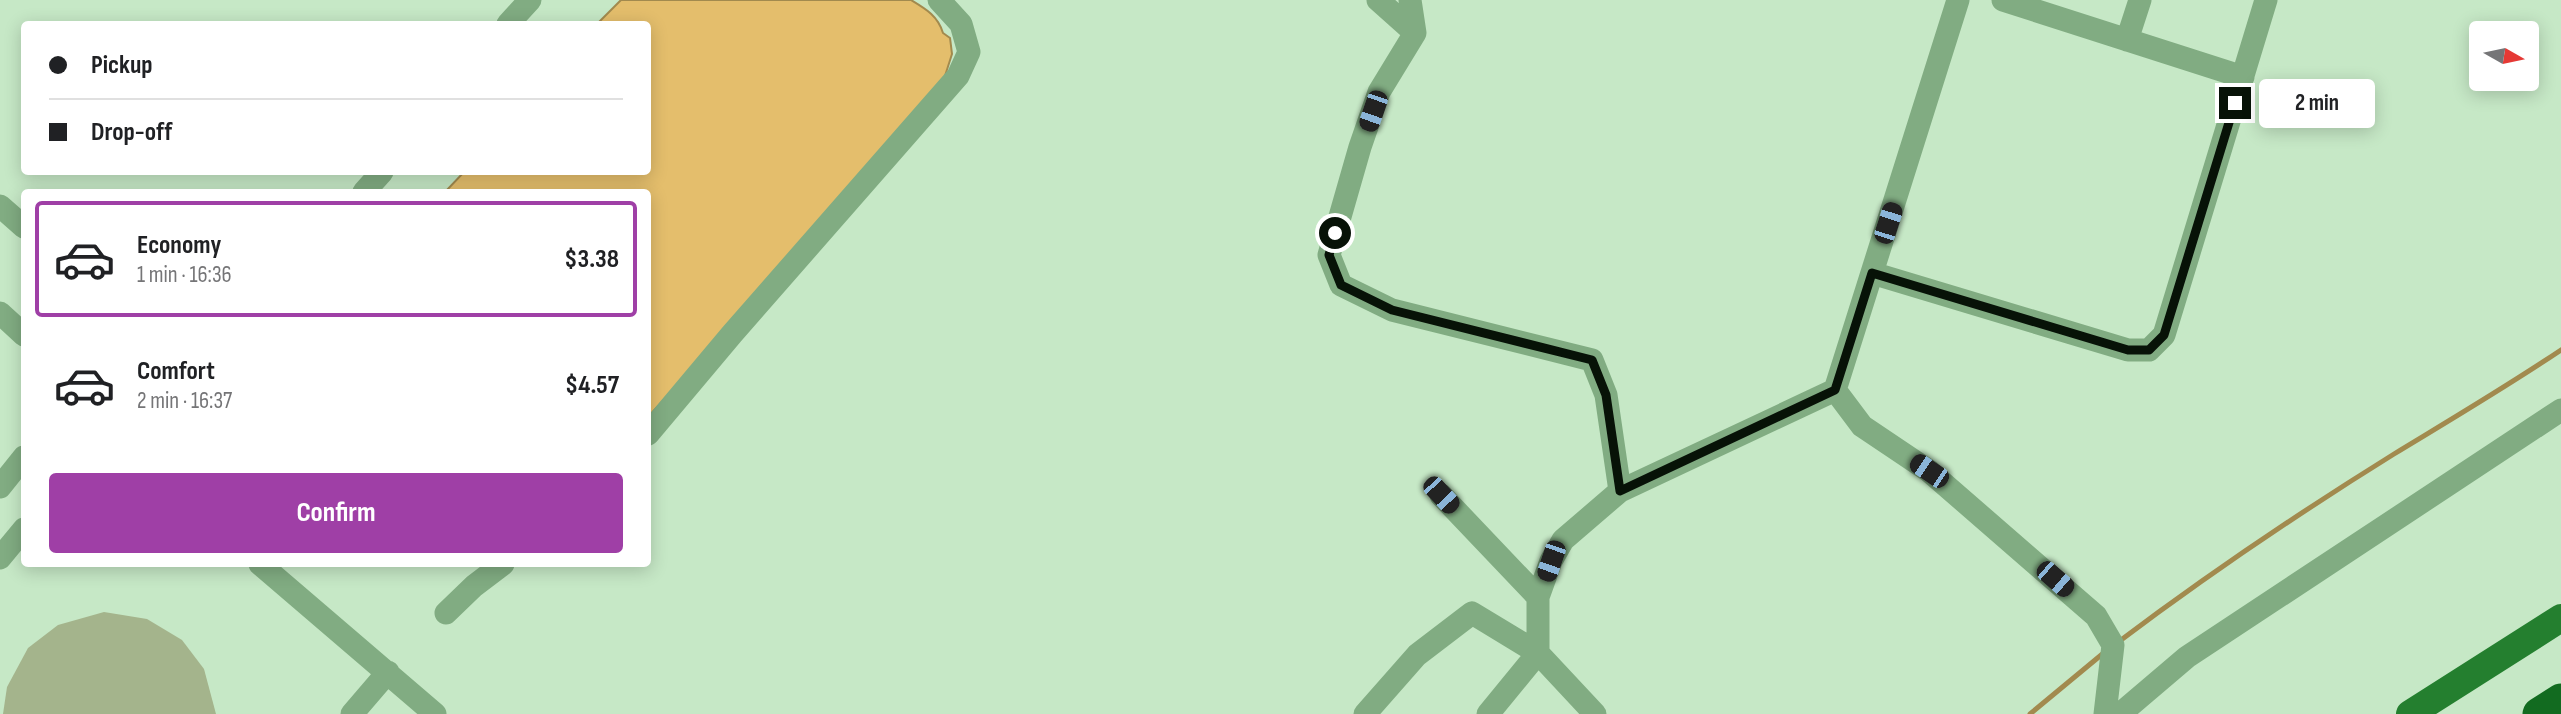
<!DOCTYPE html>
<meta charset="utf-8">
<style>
:root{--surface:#fff;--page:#f2f2f2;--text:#202124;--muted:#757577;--line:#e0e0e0;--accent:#9f3fa6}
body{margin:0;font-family:"Sofia Sans Condensed",sans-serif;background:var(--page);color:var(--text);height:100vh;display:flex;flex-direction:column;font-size:26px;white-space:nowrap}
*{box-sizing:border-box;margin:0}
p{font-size:23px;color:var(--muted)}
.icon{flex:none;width:38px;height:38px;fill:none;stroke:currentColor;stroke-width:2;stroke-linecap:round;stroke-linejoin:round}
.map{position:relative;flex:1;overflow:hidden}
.side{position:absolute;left:21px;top:189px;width:630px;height:378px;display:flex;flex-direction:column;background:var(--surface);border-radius:7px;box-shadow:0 4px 18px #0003}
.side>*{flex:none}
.top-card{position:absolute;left:21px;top:21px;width:630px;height:154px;border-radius:7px;box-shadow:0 4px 18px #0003;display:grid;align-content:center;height:154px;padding:0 28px;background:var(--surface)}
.needle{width:46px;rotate:99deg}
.controls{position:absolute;left:2469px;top:21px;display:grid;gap:14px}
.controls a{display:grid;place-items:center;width:70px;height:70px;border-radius:7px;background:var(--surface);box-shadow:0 4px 18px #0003;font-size:35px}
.end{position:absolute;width:32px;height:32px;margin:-16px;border:9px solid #071207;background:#fff;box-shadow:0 0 0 4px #fff}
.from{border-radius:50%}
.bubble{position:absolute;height:49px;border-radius:7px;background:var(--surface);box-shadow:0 4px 18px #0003;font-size:23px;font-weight:700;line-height:49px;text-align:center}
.car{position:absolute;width:21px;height:42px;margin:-21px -10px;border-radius:9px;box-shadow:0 0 5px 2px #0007;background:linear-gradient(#222 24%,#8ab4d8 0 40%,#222 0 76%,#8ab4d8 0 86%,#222 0)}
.top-card b{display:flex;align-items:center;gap:24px;height:66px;font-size:26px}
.top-card b+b{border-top:2px solid var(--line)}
.top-card i{width:18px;height:18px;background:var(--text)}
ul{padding:12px 0 0;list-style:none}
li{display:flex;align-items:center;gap:21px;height:116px;margin:0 14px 10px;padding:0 14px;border:4px solid transparent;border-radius:7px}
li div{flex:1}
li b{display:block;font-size:26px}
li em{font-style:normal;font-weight:700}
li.selected{border-color:var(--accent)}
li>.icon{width:63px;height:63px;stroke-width:1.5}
.action{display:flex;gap:14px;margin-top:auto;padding:14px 28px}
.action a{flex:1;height:80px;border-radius:7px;background:var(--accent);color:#fff;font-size:28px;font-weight:700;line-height:80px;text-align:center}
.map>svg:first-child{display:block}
</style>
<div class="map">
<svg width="2561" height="714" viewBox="0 0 2561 714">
<rect width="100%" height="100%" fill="#c6e8c6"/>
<path fill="#e4be6c" stroke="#a28a4e" stroke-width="2" d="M621,0H911C926,9 938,16 943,33L950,38L952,54L944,79L710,350L648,417V192H445L464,172H648V24H597Z"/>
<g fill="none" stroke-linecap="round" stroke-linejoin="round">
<path stroke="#a28a4e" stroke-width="5" d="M2117,643C2206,576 2299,513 2394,454C2450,420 2506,387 2561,350
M2030,714L2106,651"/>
</g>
<path fill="#a4b48c" d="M104,612L147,619L182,640L204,669L216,714H3L7,687L28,648L58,625Z"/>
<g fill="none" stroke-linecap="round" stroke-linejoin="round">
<path stroke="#81ac82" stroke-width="23" d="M1378,0L1415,33
M1410,0L1415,33L1379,92L1360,147L1329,255L1341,285L1392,310L1592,360L1606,395L1620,491L1563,540L1551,561L1538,597V653L1488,714
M1958,0L1835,390L1862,426L1929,471L2096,616L2113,645L2105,714
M2003,0L2243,77
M508,24L530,0
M2127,40L2140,0
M364,192L382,172
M0,206L24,227
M1872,273L2128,350H2149L2164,335L2266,0
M0,313L24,335
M648,434L732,334L958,76L969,52L961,24L939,0
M0,487L24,457
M1620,491L1835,390
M1441,495L1538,597
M0,558L24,529
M260,564L435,714
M446,613L474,586L503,564
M352,714L388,672
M1365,714L1417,655L1472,613L1538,653L1595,714
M2120,714L2187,657L2561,410"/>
<path stroke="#247f2f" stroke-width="28" d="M2410,714L2561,618"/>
<path stroke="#126b20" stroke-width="33" d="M2539,714L2561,700"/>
</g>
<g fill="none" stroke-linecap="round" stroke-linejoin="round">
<path stroke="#071207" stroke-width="9" d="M1335,233L1329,255L1341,285L1392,310L1592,360L1606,395L1620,491L1835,390L1872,273L2128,350H2149L2164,335L2235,103"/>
</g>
</svg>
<div class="controls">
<a><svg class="needle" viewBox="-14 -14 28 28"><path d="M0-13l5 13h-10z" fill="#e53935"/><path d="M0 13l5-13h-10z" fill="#757577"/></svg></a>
</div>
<i class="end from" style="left:1335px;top:233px"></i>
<i class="end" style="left:2235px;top:103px"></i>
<div class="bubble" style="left:2259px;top:79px;width:116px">2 min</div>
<i class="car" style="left:1373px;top:111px;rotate:199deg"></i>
<i class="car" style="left:1888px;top:223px;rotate:18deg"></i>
<i class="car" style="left:1929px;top:471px;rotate:304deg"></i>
<i class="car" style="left:1441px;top:495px;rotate:137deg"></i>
<i class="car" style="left:1551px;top:561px;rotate:199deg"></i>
<i class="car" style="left:2055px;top:579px;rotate:131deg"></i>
<div class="top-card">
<b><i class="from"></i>Pickup</b>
<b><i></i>Drop-off</b>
</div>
<section class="side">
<ul>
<li class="selected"><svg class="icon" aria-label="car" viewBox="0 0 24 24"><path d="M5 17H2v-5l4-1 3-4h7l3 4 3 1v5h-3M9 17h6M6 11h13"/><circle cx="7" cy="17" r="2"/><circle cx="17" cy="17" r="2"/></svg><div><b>Economy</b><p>1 min · 16:36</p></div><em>$3.38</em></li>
<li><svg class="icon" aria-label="car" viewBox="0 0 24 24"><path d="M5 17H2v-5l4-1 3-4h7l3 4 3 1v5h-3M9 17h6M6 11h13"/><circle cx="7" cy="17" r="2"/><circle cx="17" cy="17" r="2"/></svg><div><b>Comfort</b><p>2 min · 16:37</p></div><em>$4.57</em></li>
</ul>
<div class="action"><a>Confirm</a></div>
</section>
</div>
